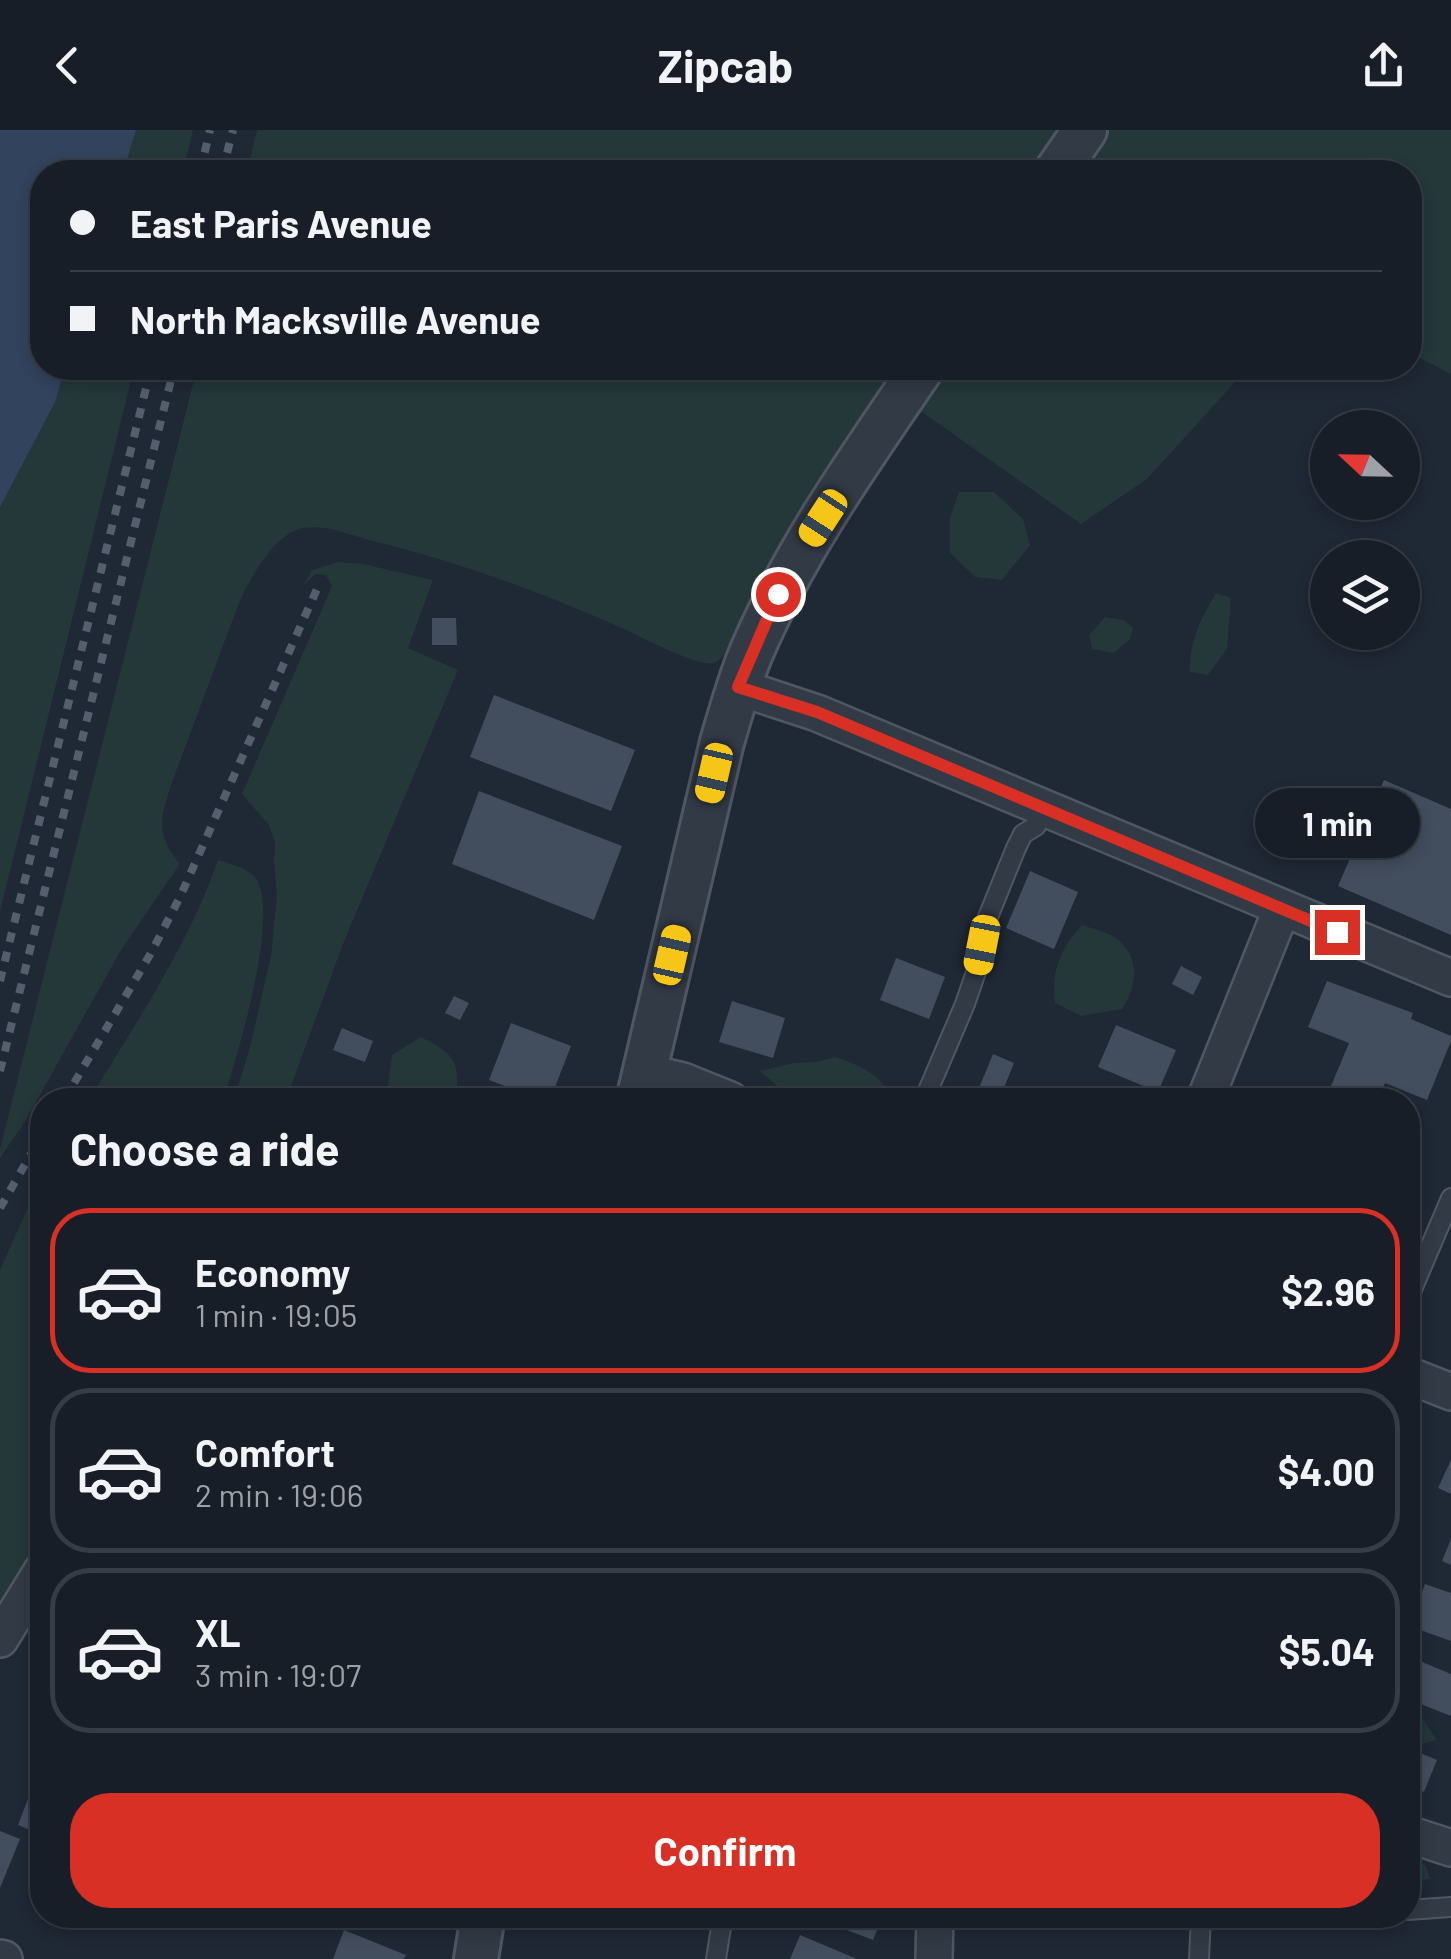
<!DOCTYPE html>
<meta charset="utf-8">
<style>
:root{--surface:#171e28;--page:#242b34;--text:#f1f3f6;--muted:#9ea2a8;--line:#363c45;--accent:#d93025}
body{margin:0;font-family:Barlow,sans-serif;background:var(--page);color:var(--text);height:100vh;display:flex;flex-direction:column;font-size:38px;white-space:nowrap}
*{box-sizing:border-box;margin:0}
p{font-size:32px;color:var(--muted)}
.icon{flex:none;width:55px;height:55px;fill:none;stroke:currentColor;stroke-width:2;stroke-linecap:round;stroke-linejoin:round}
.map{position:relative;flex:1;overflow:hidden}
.drawer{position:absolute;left:30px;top:958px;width:1390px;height:840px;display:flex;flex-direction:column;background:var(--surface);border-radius:40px;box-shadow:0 5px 15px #0003,0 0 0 2px var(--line)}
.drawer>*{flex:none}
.guide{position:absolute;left:30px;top:30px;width:1392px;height:220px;border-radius:40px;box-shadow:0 5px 15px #0003,0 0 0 2px var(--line);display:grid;align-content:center;height:220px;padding:0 40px;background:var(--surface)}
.needle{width:65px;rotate:292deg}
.fabs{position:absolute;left:1310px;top:280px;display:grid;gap:20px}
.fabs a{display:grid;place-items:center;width:110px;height:110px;border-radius:50%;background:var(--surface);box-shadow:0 5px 15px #0003,0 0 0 2px var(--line);font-size:50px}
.end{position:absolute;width:45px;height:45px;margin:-22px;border:12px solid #d93025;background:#fff;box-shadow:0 0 0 5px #fff}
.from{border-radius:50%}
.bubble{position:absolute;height:70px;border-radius:35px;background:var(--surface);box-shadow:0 5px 15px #0003,0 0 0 2px var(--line);font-size:32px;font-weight:700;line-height:70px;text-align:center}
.car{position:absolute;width:30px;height:60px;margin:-30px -15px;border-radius:12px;box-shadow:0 0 8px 2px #0007;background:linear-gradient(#f5c518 24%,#345 0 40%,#f5c518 0 76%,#345 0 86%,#f5c518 0)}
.guide b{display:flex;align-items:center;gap:35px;height:95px;font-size:38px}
.guide b+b{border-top:2px solid var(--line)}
.guide i{width:25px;height:25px;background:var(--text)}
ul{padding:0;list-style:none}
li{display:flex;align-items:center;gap:30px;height:165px;margin:0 20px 15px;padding:0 20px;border:5px solid var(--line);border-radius:40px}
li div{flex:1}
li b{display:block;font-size:38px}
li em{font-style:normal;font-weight:700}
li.current{border-color:var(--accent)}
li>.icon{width:90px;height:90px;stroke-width:1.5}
h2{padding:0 40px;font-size:45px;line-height:120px}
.button{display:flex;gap:20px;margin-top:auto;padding:20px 40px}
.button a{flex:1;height:115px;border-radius:40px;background:var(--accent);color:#fff;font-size:40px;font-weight:700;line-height:115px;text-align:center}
header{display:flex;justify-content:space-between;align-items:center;height:130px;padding:0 40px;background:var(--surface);font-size:45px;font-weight:700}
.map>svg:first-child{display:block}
</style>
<header><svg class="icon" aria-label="back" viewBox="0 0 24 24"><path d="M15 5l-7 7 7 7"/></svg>Zipcab<svg class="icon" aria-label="share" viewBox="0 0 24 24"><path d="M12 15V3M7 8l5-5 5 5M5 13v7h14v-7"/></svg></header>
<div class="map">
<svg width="1451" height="1829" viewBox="0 0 1451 1829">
<rect width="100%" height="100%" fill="#1f2835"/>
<path fill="#243739" d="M0,0H193L183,42H42V238H134L0,782Z
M257,0H1062L1033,42H247Z
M1110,0H1451V244L1410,223V42H1081Z
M197,238H901L746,491C739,501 725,530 714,533C698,537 645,509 628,501C545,463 458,432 369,410C346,404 316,391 294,401C271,411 249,451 239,473L171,655C160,692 155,702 180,734L121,820L26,990L0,1028V1019Z
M948,238H1248L1147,349L1081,394L919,280Z
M959,362H994L1023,389L1030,415L1002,450L975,447L950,423V388Z
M338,432L363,434L433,450L408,518L458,540L343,814L286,970H234L250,917L271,826L277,766L274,733L275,712L269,695L242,664L332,456L326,445L316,444L304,454L312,440Z
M1216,463L1231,468L1227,519L1208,545L1190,542C1189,512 1201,488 1216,463Z
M1105,487L1124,490L1133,498L1130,509L1114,523L1092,519L1089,505Z
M218,730C229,733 244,737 253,745C284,775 236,931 223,970H89C135,894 189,814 218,730Z
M1082,795C1093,799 1112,803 1120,811C1141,832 1136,857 1122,879L1081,886L1055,873C1051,840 1060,820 1082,795Z
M421,907C456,925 460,931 456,970H392L388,957L392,925Z
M835,927C859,935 884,945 892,970H814L777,956L760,941L794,933L817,932Z
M42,1046V1427L0,1489V1140Z
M1408,1583L1424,1591L1437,1610L1421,1614L1408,1609Z
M1408,1724L1426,1736L1430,1749L1408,1751Z
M754,1785H794V1794C778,1799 764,1799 754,1785Z"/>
<path fill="#32435d" d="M0,0H136L123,42H42V238H65L55,272L0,377Z"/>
<path fill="#424d5e" d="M432,488H456L457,515H432Z
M494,565L635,620L611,681L470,627Z
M1384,650L1451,679V805L1338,756Z
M479,661L622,716L594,790L452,734Z
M1030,741L1078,762L1054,819L1006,798Z
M896,828L945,847L929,889L880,870Z
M1181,836L1202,847L1193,865L1172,854Z
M1327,851L1413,883L1411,889L1451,906V911L1427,970L1385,953L1378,970H1365L1331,956L1349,913L1308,897Z
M454,866L469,873L460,890L445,883Z
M732,871L785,888L773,928L719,912Z
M511,893L571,916L550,970H542L489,950Z
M1116,895L1176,920L1158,962L1098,937Z
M342,898L373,911L365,932L333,920Z
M993,924L1014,933L999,970H974Z
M1451,1330V1364L1438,1358Z
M1451,1409V1435L1442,1431Z
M1425,1454L1451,1463V1511L1409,1496Z
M1408,1526L1451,1544V1586L1408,1569Z
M1408,1618L1437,1630L1424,1662L1408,1655Z
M36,1648L42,1650V1705L18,1695Z
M0,1701L20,1709L0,1758Z
M325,1785H362L357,1798Z
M807,1785H883L873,1810Z
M344,1800L406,1825L404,1829H333Z
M800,1805L857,1829H790Z"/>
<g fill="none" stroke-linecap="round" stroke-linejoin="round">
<g stroke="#505764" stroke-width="22">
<path id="service" d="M924,970L965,874L977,839L986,792L1016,718L1023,704L1036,696L1046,679
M1408,1169L1451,1068
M1408,1780L1451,1777
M716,1829L723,1785
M1199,1829L1201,1785"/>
</g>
<g stroke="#505764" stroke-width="40">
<path id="minor" d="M738,557L817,583L1451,848
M645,942L683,951L730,970
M1205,970L1282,778
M1408,1245L1451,1262
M0,1509L42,1441
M1408,1704L1451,1718
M0,1828L4,1829
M934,1829L935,1785"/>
</g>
<g stroke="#505764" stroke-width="48">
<path id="tertiary" d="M1056,42L1085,0
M638,970L722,612C731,582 739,552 751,523C795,420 860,329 922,238
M476,1829L483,1785"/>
</g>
<use href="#service" stroke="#323a46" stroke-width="18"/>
<use href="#minor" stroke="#323a46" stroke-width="35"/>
<use href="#tertiary" stroke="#323a46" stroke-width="42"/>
<path stroke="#545e6d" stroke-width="8" stroke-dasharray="10 10" stroke-linecap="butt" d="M200,42L210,0
M222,42L233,0
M0,851L151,238
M0,941L174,238
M64,970L151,823L180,767L317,459
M0,1078L42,1005"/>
</g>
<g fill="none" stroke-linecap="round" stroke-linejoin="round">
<path stroke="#d93025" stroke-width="12" d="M778,464L738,557L817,582L1337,802"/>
</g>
</svg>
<div class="fabs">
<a><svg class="needle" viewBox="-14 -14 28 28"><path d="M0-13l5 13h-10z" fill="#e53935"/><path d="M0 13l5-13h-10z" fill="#9ea2a8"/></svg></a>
<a><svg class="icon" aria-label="layers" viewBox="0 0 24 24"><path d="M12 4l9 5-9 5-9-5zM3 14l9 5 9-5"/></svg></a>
</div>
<i class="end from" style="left:778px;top:464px"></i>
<i class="end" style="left:1337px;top:802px"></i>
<div class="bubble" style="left:1255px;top:658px;width:165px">1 min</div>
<i class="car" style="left:823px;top:388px;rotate:213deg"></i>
<i class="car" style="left:714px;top:643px;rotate:193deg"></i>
<i class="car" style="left:982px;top:815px;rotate:191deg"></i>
<i class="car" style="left:672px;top:825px;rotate:13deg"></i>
<div class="guide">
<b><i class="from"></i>East Paris Avenue</b>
<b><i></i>North Macksville Avenue</b>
</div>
<section class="drawer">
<h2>Choose a ride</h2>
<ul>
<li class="current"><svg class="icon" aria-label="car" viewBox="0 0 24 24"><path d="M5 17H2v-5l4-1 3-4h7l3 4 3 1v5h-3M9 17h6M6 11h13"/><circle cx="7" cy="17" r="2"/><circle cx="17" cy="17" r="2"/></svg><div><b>Economy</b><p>1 min · 19:05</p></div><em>$2.96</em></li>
<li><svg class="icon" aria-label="car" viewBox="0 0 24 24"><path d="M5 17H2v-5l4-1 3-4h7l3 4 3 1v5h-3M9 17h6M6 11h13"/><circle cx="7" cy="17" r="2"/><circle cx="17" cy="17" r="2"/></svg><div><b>Comfort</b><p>2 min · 19:06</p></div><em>$4.00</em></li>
<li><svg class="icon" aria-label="car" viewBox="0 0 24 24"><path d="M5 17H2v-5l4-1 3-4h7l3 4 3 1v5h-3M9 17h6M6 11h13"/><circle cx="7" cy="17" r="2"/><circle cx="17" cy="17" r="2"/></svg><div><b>XL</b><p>3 min · 19:07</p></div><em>$5.04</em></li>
</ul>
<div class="button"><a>Confirm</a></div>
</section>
</div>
